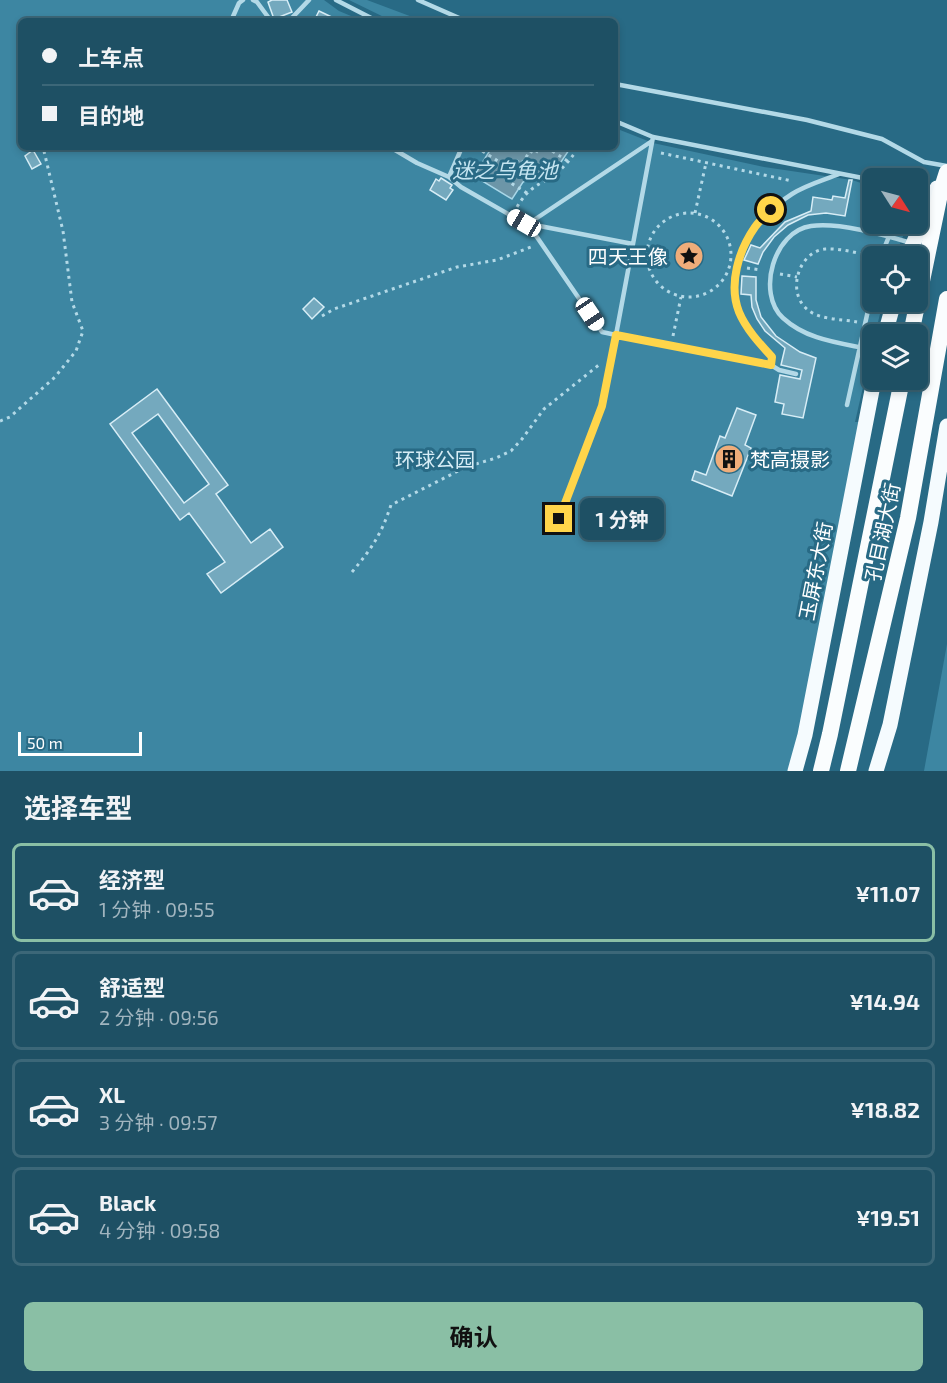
<!DOCTYPE html>
<html lang="zh">
<meta charset="utf-8">
<style>
:root{--surface:#1e5064;--page:#26576a;--text:#f1f3f6;--muted:#a1b5bf;--line:#3c6778;--accent:#8abfa5}
body{margin:0;font-family:"Exo 2","Noto Sans SC",sans-serif;background:var(--page);color:var(--text);height:100vh;display:flex;flex-direction:column;font-size:22px;white-space:nowrap}
*{box-sizing:border-box;margin:0}
p{font-size:20px;color:var(--muted)}
.icon{flex:none;width:33px;height:33px;fill:none;stroke:currentColor;stroke-width:2;stroke-linecap:round;stroke-linejoin:round}
.map{position:relative;height:771px;overflow:hidden}
.panel{display:flex;flex-direction:column;background:var(--surface);flex:1}
.panel>*{flex:none}
.top-card{position:absolute;left:18px;top:18px;width:600px;height:132px;border-radius:9px;box-shadow:0 3px 9px #0003,0 0 0 2px var(--line);display:grid;align-content:center;height:132px;padding:0 24px;background:var(--surface)}
.needle{width:39px;rotate:126deg}
.buttons{position:absolute;left:862px;top:168px;display:grid;gap:12px}
.buttons a{display:grid;place-items:center;width:66px;height:66px;border-radius:9px;background:var(--surface);box-shadow:0 3px 9px #0003,0 0 0 2px var(--line);font-size:30px}
.scale{position:absolute;left:18px;bottom:15px;width:124px;box-sizing:border-box;padding-left:6px;border:3px solid #fff;border-top:0;font-size:16px;line-height:21px;white-space:nowrap;color:#fff;-webkit-text-stroke:4px #286a85;paint-order:stroke}
.end{position:absolute;width:27px;height:27px;margin:-14px;border:8px solid #ffd54a;background:#111;box-shadow:0 0 0 3px #111}
.from{border-radius:50%}
.bubble{position:absolute;height:42px;border-radius:9px;background:var(--surface);box-shadow:0 3px 9px #0003,0 0 0 2px var(--line);font-size:20px;font-weight:700;line-height:42px;text-align:center}
.car{position:absolute;width:18px;height:36px;margin:-18px -9px;border-radius:8px;box-shadow:0 0 4px 2px #0007;background:linear-gradient(#fff 24%,#345 0 40%,#fff 0 76%,#345 0 86%,#fff 0)}
.top-card b{display:flex;align-items:center;gap:21px;height:57px;font-size:22px}
.top-card b+b{border-top:2px solid var(--line)}
.top-card i{width:15px;height:15px;background:var(--text)}
ul{padding:0;list-style:none}
li{display:flex;align-items:center;gap:18px;height:99px;margin:0 12px 9px;padding:0 12px;border:3px solid var(--line);border-radius:9px}
li div{flex:1}
li b{display:block;font-size:22px}
li em{font-style:normal;font-weight:700}
li.selected{border-color:var(--accent)}
li>.icon{width:54px;height:54px;stroke-width:1.5}
h2{padding:0 24px;font-size:27px;line-height:72px}
.cta{display:flex;gap:12px;margin-top:auto;padding:12px 24px}
.cta a{flex:1;height:69px;border-radius:9px;background:var(--accent);color:#111;font-size:24px;font-weight:700;line-height:69px;text-align:center}
.map>svg:first-child{display:block}
</style>
<div class="map">
<svg width="947" height="771" viewBox="0 0 947 771">
<rect width="100%" height="100%" fill="#286a85"/>
<path fill="#3d86a2" d="M0,0H324L339,11L363,21H21V147H615V128L653,143L764,167L852,180L873,187V224H908L895,256H873V302H883L875,334H873V343L855,422H863L796,751L788,771H0Z
M349,0H367L423,21H392Z
M947,644V771H924Z"/>
<path fill="#6c96a8" stroke="#a8d7e8" stroke-width="1.5" d="M492,147H571L559,165L523,182L512,199L474,176Z"/>
<path fill="#74a9be" stroke="#d7edf6" stroke-width="1.5" fill-rule="evenodd" d="M272,0H287L292,12L274,19L268,2Z
M319,11L340,21H314Z
M33,150L41,164L32,169L25,156Z
M441,178L452,185L450,188L453,190L446,200L430,190L436,179L439,181Z
M849,180H852L845,216L826,213L808,215L788,225L774,237L763,252L758,264L744,260L751,245L760,248L785,222L811,211L813,197L832,200L833,196L845,198Z
M742,276L756,277V300L761,317L776,336L800,352L816,358L803,418L782,414L784,404L775,402L780,375L800,379L802,370L781,365L785,348L765,331L757,319L752,307L751,295L741,294Z
M314,298L324,307L312,319L303,309Z
M157,389L228,485L216,494L251,543L270,529L283,547L221,593L207,574L225,562L189,513L180,520L110,424ZM158,414L209,484L184,503L132,433Z
M737,408L756,415L745,445L751,448L732,496L692,480L695,471L706,475L720,436L725,438Z"/>
<g fill="none" stroke-linecap="round" stroke-linejoin="round">
<path stroke="#b3d9e7" stroke-width="3" stroke-dasharray="3 4.5" stroke-linecap="butt" d="M476,147L512,170
M546,147L569,162
M661,153L792,181
M527,193L506,180L519,159L523,162L530,151L535,154L540,147
M517,207C530,185 539,186 557,173C566,165 572,157 579,147
M647 255a42 42 0 1 1 84 0a42 42 0 1 1-84 0Z
M695,213L706,163
M747,268L761,270
M780,274L797,277
M322,316L334,309L457,267L497,260L531,247
M857,322C842,319 820,320 808,310C786,293 798,252 825,249C840,248 857,253 871,256
M673,336L681,297
M0,421L10,417L55,377L76,351L83,331L72,302L63,231L43,147
M352,572C372,548 381,535 391,505L466,467L496,458L511,451L522,439L544,409L600,364"/>
<path stroke="#b3d9e7" stroke-width="4.5" d="M253,0L257,2L271,21
M336,0L377,21
M418,0L466,21
M231,21L239,3L243,0
M289,21L309,0
M615,84L807,120L882,139L924,162L947,166
M615,121L653,137L873,180
M653,137L616,335L771,365L779,370L796,374
M390,147L417,163L449,177
M462,147L449,177L461,187L524,223L633,244
M918,189L933,192
M881,256L894,224
M873,350C842,343 808,341 783,318C756,293 774,231 811,226C837,222 885,235 911,243
M771,365L772,357C760,344 747,329 739,312C720,267 756,217 792,194C806,185 824,180 839,174
M847,405L873,288
M559,519L602,407L616,335L602,332L528,224L652,141"/>
<path stroke="#f5fbfe" stroke-width="15" d="M908,256L937,188
M885,334L894,302
M795,771L805,735L874,380
M876,771L890,725L931,522L947,426"/>
<path stroke="#fafdfe" stroke-width="16" d="M911,334L940,194L947,172
M821,771L830,734L902,380
M848,771L908,518L947,299"/>
</g>
<g fill="none" stroke-linecap="round" stroke-linejoin="round">
<path stroke="#ffd54a" stroke-width="8" d="M559,519L602,406L616,335L771,365L772,357C760,344 746,329 739,312C728,284 739,250 755,227C759,221 766,215 771,210"/>
</g>
<defs>
<g id="sight-disc" transform="scale(1.5)"><circle r="9.5" fill="#efad7a" stroke="#286a85"/><path d="M0-6L1.8-2.2L6-1.7L2.9 1.2L3.7 5.4L0 3.3L-3.7 5.4L-2.9 1.2L-6-1.7L-1.8-2.2Z" fill="#111"/></g>
<g id="building-disc" transform="scale(1.5)"><circle r="9.5" fill="#efad7a" stroke="#286a85"/><path d="M-4-6H4V6H1V3H-1V6H-4ZM-2.5-4.3h1.7v1.8h-1.7ZM.8-4.3h1.7v1.8H.8ZM-2.5-1h1.7V.8h-1.7ZM.8-1h1.7V.8H.8Z" fill="#111"/></g>
</defs>
<g fill-rule="evenodd">
<use href="#sight-disc" x="689" y="256"/>
<use href="#building-disc" x="729" y="459"/>
</g>
<g text-anchor="middle" dominant-baseline="central" stroke-width="6" stroke-linejoin="round" paint-order="stroke">
<g font-size="20" fill="#fff" stroke="#286a85" text-anchor="end">
<text x="668" y="256">四天王像</text>
<text x="750" y="459" text-anchor="start">梵高摄影</text>
</g>
<g font-size="20" fill="#d7edf6" stroke="#286a85">
<text x="435" y="459">环球公园</text>
</g>
<g font-size="20" fill="#fff" stroke="#286a85">
<text transform="translate(882 532) rotate(-78)">孔目湖大街</text>
<text transform="translate(815 571) rotate(-79)">玉屏东大街</text>
</g>
<g font-size="21" font-style="italic" fill="#c5e5f1" stroke="#286a85">
<text x="505" y="169">迷之乌龟池</text>
</g>
</g>
</svg>
<div class="buttons">
<a><svg class="needle" viewBox="-14 -14 28 28"><path d="M0-13l5 13h-10z" fill="#e53935"/><path d="M0 13l5-13h-10z" fill="#a1b5bf"/></svg></a>
<a><svg class="icon" aria-label="locate" viewBox="0 0 24 24"><circle cx="12" cy="12" r="6"/><path d="M12 2v4M12 18v4M2 12h4M18 12h4"/></svg></a>
<a><svg class="icon" aria-label="layers" viewBox="0 0 24 24"><path d="M12 4l9 5-9 5-9-5zM3 14l9 5 9-5"/></svg></a>
</div>
<div class="scale">50 m</div>
<i class="end from" style="left:771px;top:210px"></i>
<i class="end" style="left:559px;top:519px"></i>
<div class="bubble" style="left:580px;top:498px;width:84px">1 分钟</div>
<i class="car" style="left:524px;top:223px;rotate:300deg"></i>
<i class="car" style="left:590px;top:314px;rotate:146deg"></i>
<div class="top-card">
<b><i class="from"></i>上车点</b>
<b><i></i>目的地</b>
</div>
</div>
<section class="panel">
<h2>选择车型</h2>
<ul>
<li class="selected"><svg class="icon" aria-label="car" viewBox="0 0 24 24"><path d="M5 17H2v-5l4-1 3-4h7l3 4 3 1v5h-3M9 17h6M6 11h13"/><circle cx="7" cy="17" r="2"/><circle cx="17" cy="17" r="2"/></svg><div><b>经济型</b><p>1 分钟 · 09:55</p></div><em>¥11.07</em></li>
<li><svg class="icon" aria-label="car" viewBox="0 0 24 24"><path d="M5 17H2v-5l4-1 3-4h7l3 4 3 1v5h-3M9 17h6M6 11h13"/><circle cx="7" cy="17" r="2"/><circle cx="17" cy="17" r="2"/></svg><div><b>舒适型</b><p>2 分钟 · 09:56</p></div><em>¥14.94</em></li>
<li><svg class="icon" aria-label="car" viewBox="0 0 24 24"><path d="M5 17H2v-5l4-1 3-4h7l3 4 3 1v5h-3M9 17h6M6 11h13"/><circle cx="7" cy="17" r="2"/><circle cx="17" cy="17" r="2"/></svg><div><b>XL</b><p>3 分钟 · 09:57</p></div><em>¥18.82</em></li>
<li><svg class="icon" aria-label="car" viewBox="0 0 24 24"><path d="M5 17H2v-5l4-1 3-4h7l3 4 3 1v5h-3M9 17h6M6 11h13"/><circle cx="7" cy="17" r="2"/><circle cx="17" cy="17" r="2"/></svg><div><b>Black</b><p>4 分钟 · 09:58</p></div><em>¥19.51</em></li>
</ul>
<div class="cta"><a>确认</a></div>
</section>
